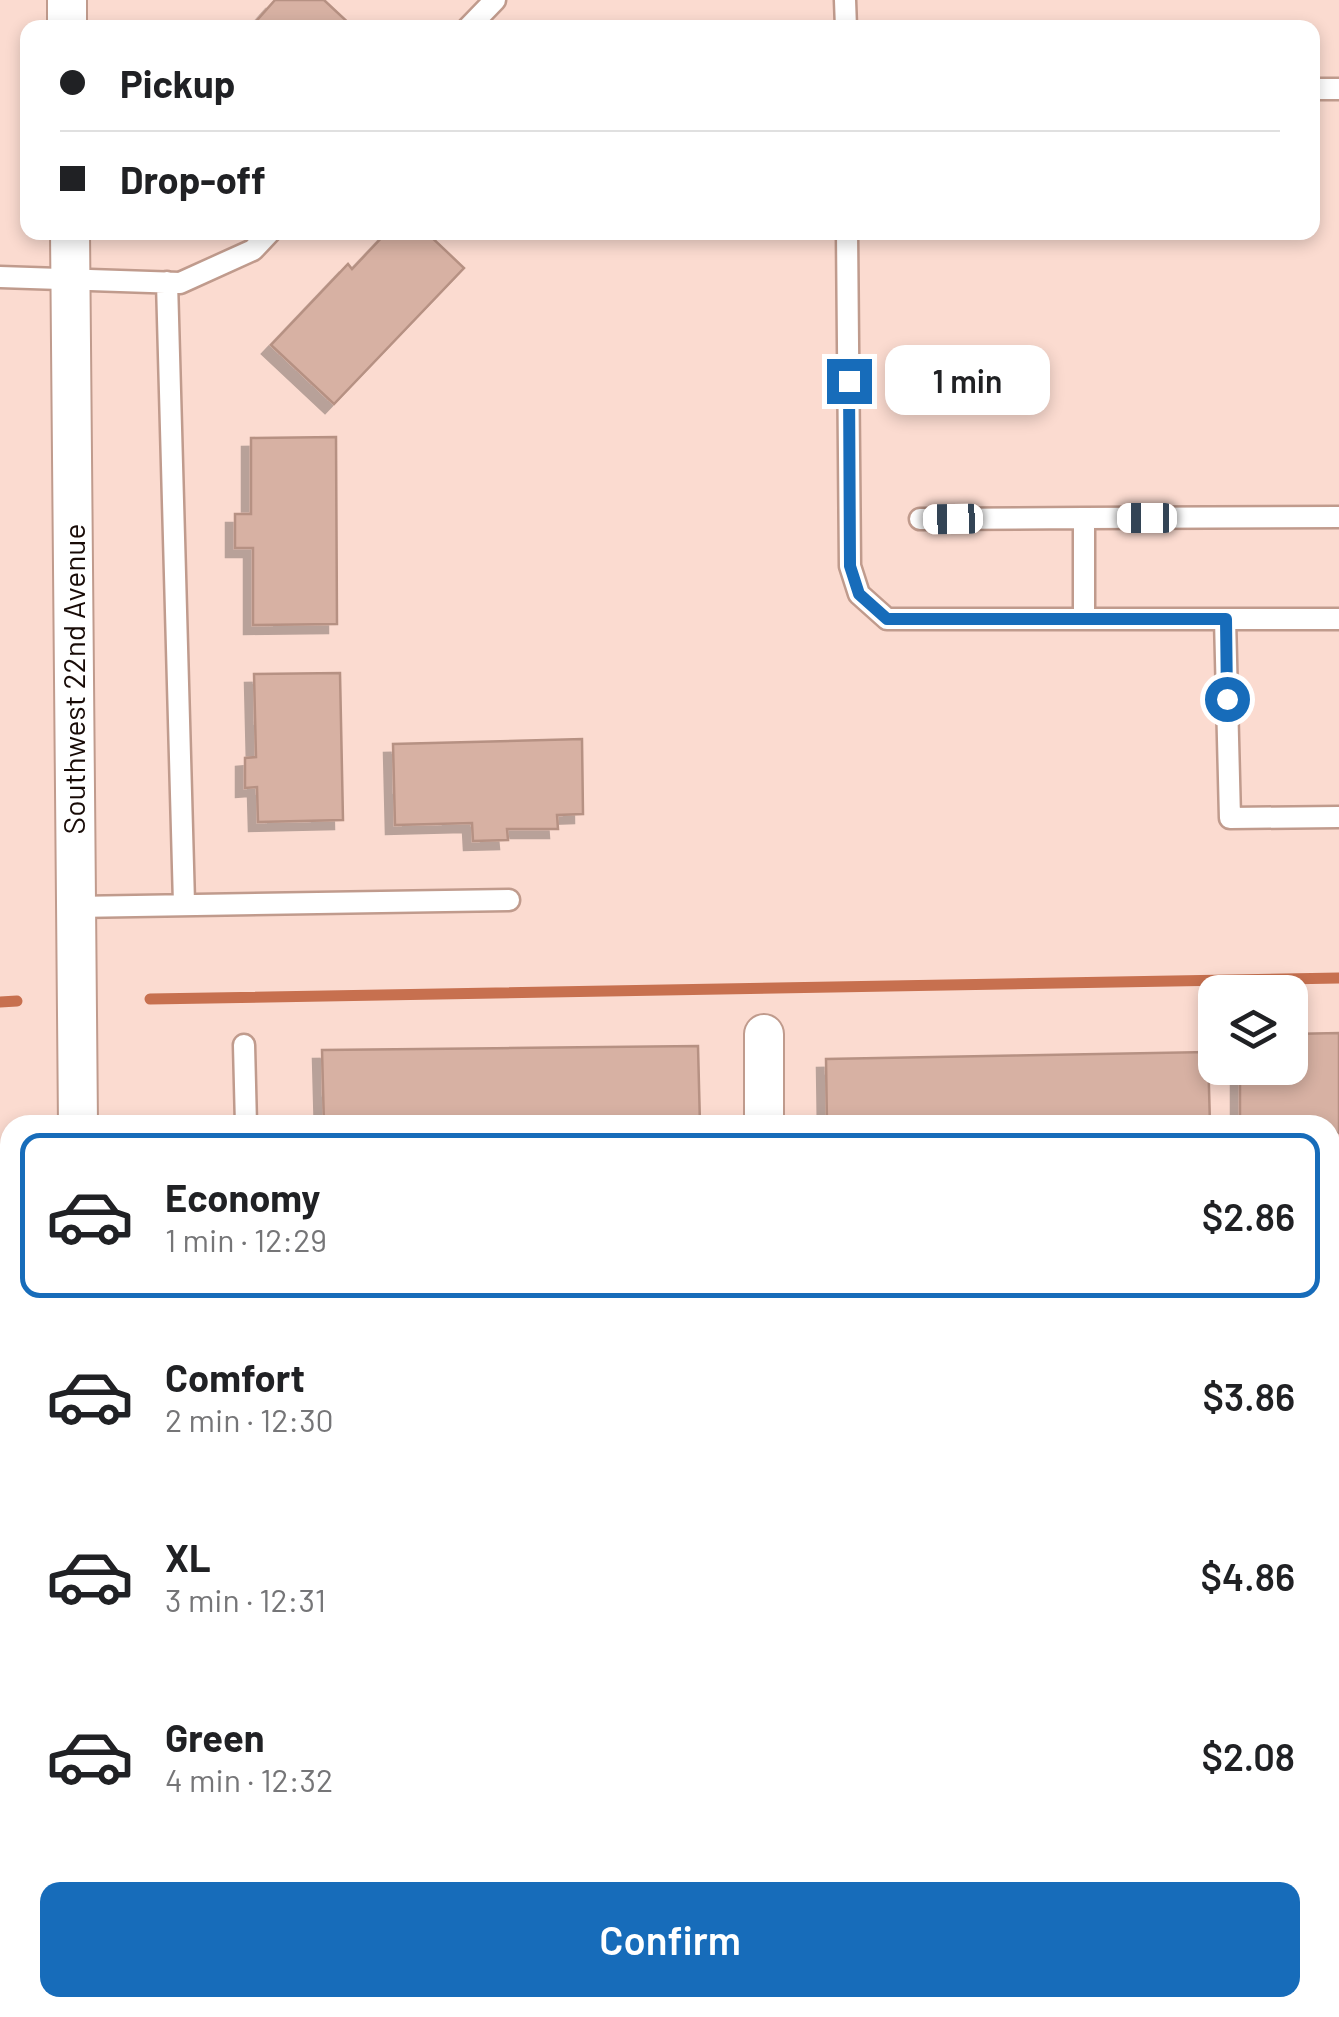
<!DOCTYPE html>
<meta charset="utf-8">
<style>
:root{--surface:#fff;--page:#f2f2f2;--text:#202124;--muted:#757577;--line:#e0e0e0;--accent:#176cba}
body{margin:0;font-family:Barlow,sans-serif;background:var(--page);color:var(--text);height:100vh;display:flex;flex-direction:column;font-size:38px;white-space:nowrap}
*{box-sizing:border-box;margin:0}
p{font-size:32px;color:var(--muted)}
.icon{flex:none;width:55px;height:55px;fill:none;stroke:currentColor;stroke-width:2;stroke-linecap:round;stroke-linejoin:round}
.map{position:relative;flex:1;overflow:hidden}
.sheet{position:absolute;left:0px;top:1115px;width:1340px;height:902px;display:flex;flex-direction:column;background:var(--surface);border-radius:30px 30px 0 0;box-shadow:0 5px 15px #0003}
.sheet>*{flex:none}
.top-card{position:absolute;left:20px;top:20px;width:1300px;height:220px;border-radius:20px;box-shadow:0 5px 15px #0003;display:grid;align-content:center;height:220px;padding:0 40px;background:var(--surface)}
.fabs{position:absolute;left:1198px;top:975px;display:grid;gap:20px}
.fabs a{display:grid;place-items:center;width:110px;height:110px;border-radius:20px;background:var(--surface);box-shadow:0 5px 15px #0003;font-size:50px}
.end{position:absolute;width:45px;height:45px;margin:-22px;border:12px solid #176cba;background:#fff;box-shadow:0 0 0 5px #fff}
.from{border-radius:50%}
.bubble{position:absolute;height:70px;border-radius:20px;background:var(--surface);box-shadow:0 5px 15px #0003;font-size:32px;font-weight:600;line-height:70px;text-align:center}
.car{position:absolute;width:30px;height:60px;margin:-30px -15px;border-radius:12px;box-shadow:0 0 8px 2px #0007;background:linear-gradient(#fff 24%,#345 0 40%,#fff 0 76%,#345 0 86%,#fff 0)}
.top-card b{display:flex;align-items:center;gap:35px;height:95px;font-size:38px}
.top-card b+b{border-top:2px solid var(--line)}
.top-card i{width:25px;height:25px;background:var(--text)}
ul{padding:18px 0 0;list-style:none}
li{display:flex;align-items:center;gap:30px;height:165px;margin:0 20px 15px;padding:0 20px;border:5px solid transparent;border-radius:20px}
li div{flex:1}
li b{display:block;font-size:38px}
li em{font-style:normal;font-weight:600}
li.current{border-color:var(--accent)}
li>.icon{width:90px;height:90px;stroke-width:1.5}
.action{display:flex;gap:20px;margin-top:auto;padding:20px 40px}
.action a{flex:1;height:115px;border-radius:20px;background:var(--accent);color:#fff;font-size:40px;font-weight:600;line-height:115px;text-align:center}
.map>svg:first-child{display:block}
</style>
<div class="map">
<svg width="1339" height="2017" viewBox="0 0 1339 2017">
<defs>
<filter id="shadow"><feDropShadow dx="-9" dy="9" stdDeviation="0" flood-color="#0004"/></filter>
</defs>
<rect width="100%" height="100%" fill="#fbdbd0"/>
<path fill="#fabfa8" d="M525,2008H722V2017H525Z"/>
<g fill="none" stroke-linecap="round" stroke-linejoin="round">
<path stroke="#c7704f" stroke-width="11" d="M150,999L1339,978
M0,1002L17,1001"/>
</g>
<path fill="#d7b1a3" stroke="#b69183" stroke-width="2.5" filter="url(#shadow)" d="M275,0H324L354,28H250Z
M387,232H426L464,268L334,404L271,345L348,264L352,269Z
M336,437L337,624L253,625V548H235V514H251V438Z
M340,673L343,820L258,822L257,787L245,788V758L256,757L254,674Z
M582,739L583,814L557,815L558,829H507L508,840L473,841L472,823L395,825L393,744Z
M1339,1033V1133H1330V1125H1240V1068H1290V1034Z
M698,1046L700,1125H324L322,1050Z
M1208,1052L1210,1125H827L826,1059Z
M1330,1146H1339V1180H1330Z
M1339,1217V1249H1330V1218Z
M1330,1255H1339V1366H1330Z
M1339,1519V1626H1330V1520Z
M1330,1633L1339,1634V1667H1330Z
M1330,1703H1339V1734H1330Z
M1330,1747H1339V1851H1330Z
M1339,2009V2017H1261L1260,2011Z"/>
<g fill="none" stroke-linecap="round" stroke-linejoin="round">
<g stroke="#c09b8d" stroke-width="25">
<path id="lane" d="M845,0L846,28
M468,28L495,0
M1312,89H1339
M847,232L850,566L859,594L887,619H1339
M0,277L180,283L253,250L270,232
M167,282L184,903
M920,519L1084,518
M1084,619V518L1339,517
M1225,619L1230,818L1339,817
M75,907L509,900
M244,1045L246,1125
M0,1246H10
M0,1644L10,1678
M0,1697L10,1693"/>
</g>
<g stroke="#c09b8d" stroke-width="42">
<path id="street" d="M67,0V28
M70,232L78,1125
M764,1034V1125
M1330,1201H1339
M1330,1693H1339
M309,2008L314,2017
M800,2008V2017"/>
</g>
<use href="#lane" stroke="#fff" stroke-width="20"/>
<use href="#street" stroke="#fff" stroke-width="38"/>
</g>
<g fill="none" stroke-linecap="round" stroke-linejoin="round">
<path stroke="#176cba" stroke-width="12" d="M849,381L850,566L859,594L887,619H1226L1227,699"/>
</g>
<g text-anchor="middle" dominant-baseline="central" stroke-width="10" stroke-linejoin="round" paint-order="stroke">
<g font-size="30" fill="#180b07" stroke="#fff">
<text transform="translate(73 679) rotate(-90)">Southwest 22nd Avenue</text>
</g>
</g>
</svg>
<div class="fabs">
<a><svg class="icon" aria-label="layers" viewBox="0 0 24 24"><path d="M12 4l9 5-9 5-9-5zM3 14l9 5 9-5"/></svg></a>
</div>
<i class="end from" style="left:1227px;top:699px"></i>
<i class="end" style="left:849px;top:381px"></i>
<div class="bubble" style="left:885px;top:345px;width:165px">1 min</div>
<i class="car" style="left:1147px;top:518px;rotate:270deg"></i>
<i class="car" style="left:953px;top:519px;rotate:269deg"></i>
<div class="top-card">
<b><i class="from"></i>Pickup</b>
<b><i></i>Drop-off</b>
</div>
<section class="sheet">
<ul>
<li class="current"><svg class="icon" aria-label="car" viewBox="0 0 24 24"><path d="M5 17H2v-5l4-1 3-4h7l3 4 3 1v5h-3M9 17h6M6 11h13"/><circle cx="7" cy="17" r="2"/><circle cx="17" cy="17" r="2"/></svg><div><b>Economy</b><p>1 min · 12:29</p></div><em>$2.86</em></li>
<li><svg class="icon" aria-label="car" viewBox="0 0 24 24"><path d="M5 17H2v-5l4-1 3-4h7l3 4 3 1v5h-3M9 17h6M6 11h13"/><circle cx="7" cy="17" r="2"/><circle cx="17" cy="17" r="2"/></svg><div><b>Comfort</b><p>2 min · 12:30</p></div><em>$3.86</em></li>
<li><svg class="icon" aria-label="car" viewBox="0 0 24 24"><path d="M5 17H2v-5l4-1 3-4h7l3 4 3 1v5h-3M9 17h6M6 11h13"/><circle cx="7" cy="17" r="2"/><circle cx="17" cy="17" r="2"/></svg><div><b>XL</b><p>3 min · 12:31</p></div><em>$4.86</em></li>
<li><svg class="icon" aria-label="car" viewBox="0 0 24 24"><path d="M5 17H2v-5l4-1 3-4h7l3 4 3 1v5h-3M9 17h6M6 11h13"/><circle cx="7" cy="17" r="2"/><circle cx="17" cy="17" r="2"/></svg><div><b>Green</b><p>4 min · 12:32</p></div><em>$2.08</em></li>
</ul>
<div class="action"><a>Confirm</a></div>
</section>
</div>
